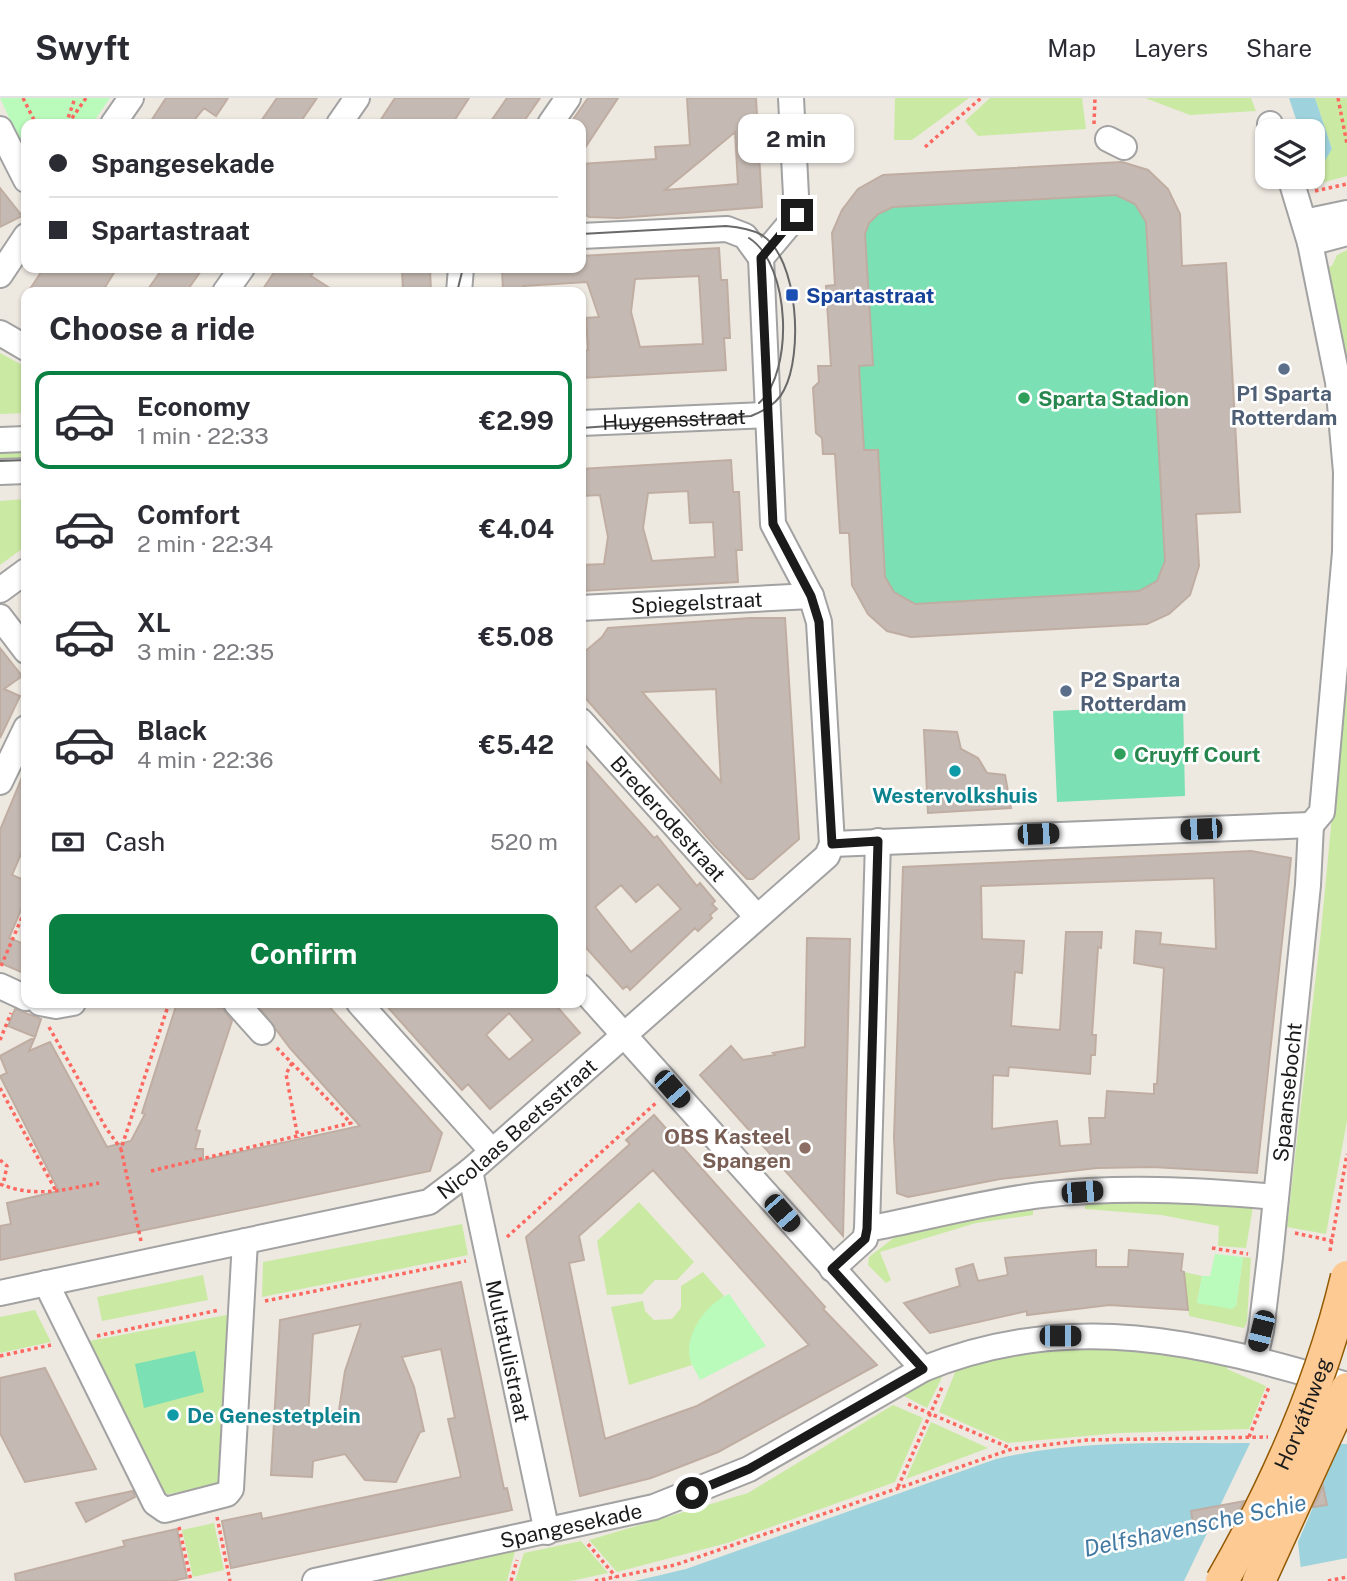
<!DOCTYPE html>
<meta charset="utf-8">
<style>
:root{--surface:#fff;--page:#f7f7f7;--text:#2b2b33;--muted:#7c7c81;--line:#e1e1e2;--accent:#0b8043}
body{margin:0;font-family:"Public Sans",sans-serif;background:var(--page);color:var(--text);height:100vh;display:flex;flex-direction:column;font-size:26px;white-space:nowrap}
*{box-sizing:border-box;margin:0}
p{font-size:23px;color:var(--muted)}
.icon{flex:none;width:38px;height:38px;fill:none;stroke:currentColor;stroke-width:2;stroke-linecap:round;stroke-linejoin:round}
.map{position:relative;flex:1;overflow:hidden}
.side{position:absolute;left:21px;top:189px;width:565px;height:721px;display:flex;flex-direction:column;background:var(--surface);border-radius:14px;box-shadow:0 2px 5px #0004}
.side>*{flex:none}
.top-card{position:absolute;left:21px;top:21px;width:565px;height:154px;border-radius:14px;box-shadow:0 2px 5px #0004;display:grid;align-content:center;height:154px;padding:0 28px;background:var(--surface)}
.controls{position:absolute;left:1255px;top:21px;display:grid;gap:14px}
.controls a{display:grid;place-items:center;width:70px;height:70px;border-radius:14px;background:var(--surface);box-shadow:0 2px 5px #0004;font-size:35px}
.end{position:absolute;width:32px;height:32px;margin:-16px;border:9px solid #1b1b1b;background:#fff;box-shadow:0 0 0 4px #fff}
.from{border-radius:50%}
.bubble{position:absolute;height:49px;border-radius:14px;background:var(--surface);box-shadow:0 2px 5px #0004;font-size:23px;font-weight:700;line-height:49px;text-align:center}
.car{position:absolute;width:21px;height:42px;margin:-21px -10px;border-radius:9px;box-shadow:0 0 5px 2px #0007;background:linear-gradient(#222 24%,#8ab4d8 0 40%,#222 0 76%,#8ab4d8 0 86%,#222 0)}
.top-card b{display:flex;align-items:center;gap:24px;height:66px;font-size:26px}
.top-card b+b{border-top:2px solid var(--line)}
.top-card i{width:18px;height:18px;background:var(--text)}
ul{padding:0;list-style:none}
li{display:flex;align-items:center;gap:21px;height:98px;margin:0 14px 10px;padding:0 14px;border:4px solid transparent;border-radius:14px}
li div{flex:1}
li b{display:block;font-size:26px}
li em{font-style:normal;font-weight:700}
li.current{border-color:var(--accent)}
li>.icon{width:63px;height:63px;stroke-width:1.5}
h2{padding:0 28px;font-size:32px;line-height:84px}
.pay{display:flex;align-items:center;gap:18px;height:77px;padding:0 28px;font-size:26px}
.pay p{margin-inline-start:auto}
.action{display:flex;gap:14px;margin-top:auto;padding:14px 28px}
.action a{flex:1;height:80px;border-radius:14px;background:var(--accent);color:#fff;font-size:28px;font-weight:700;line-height:80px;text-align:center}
header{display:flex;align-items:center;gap:42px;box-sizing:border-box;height:98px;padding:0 35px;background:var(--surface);border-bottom:2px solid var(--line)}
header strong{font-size:33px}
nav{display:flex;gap:38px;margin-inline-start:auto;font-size:24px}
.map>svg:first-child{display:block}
</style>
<header>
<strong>Swyft</strong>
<nav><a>Map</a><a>Layers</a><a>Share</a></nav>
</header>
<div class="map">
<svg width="1347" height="1483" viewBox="0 0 1347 1483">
<rect width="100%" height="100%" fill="#ede8e0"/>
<path fill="#caeaa3" d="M895,0H969L912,42H894Z
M990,0H1082L1086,31L978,38L965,23Z
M1145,0H1251L1256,13L1190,17Z
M1315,0H1347V78L1306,89L1302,79H1312L1313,62L1318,65L1332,51Z
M1347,152V411L1343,273L1328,169L1332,168L1337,157Z
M0,255L26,269V315L0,316Z
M26,348V366L0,368V350Z
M26,401V448L0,467V403Z
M1347,561V1023L1326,1136L1287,1129L1321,833Z
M1156,1101L1253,1109L1246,1150L1218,1148L1219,1128L1161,1117L1085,1111V1104Z
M639,1104L694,1164L677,1182H655L642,1196L607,1197L597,1143Z
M1033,1109V1117L976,1125L880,1154L891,1182L886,1185L868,1167L869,1159L900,1135Z
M462,1126L468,1157L262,1199L263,1164Z
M1243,1159L1251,1160L1247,1223L1244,1230L1189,1218L1184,1174L1202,1178L1197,1205L1236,1208Z
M703,1174L724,1198C704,1214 682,1239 692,1267L629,1287L611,1209L643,1203L645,1213L654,1222L672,1221L681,1210V1188Z
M203,1177L208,1202L102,1223L97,1199Z
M35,1212L51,1244L0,1255V1219Z
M232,1216L222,1386L163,1397L84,1244Z
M1107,1244L1228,1264L1227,1271L1266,1288L1249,1331L1119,1335L1008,1345L939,1314L956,1272L1024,1251Z
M945,1273L927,1310L904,1298V1295Z
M893,1307L923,1320L895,1384L727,1445L617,1474L589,1442L748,1395Z
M931,1324L988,1350L906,1381Z
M214,1425L224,1472L193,1479L182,1432Z
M581,1443L608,1475L571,1483H515L524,1455Z
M516,1450L507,1483H355Z"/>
<path fill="#bafabb" d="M0,0H110L92,26H26V56Z
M1215,1156L1243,1159L1236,1208L1232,1211L1197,1205L1202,1178H1210Z
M729,1196L766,1248L700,1282C697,1275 692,1268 690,1261C684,1236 707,1205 729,1196Z"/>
<path fill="#7be0b3" d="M1122,64L1148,72L1180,116L1182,168L1226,165L1219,414L1196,416C1199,470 1203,501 1147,526L910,539C852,523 852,487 849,435H840L835,354H822V340L816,335L815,327L820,321L813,290L819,284L820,268L831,269L826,188L835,187C833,131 828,109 882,77Z
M1183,607L1185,698L1057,704L1053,613Z
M195,1253L204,1294L144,1310L135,1266Z"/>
<path fill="#9ed2dd" d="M1289,0H1315L1332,51L1324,64L1313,62L1312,33H1300Z
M1253,1345L1347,1346V1460L1229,1483H635L686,1471L996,1361C1080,1341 1168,1346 1253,1345Z"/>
<path fill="#ede8e0" d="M1252,1341L1341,1344L1298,1444L1301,1472L1247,1483H1184Z"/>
<path fill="#c5bab3" stroke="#bfada2" stroke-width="2" fill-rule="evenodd" d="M166,0H228L216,18L204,10L191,26H149Z
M277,0H317L299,26H259Z
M395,0H469L452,26H378Z
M507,0H540L522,26H489Z
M588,0H618L581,56V26H570Z
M687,0H756L762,109L619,120L589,119L584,116L581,110V66L656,61L655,49L690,47ZM735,34L738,86L665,92L704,60Z
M1122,64L1148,72L1168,91L1180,116L1182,168L1226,165L1240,414L1196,416L1199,468L1190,497L1169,516L1147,526L911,539L887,533L868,516L852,487L849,435H840L835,356H823L822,340L816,335L813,290L819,284L818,268H831L826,188L835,187L832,135L842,112L858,91L883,77ZM1116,97L1135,106L1146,124L1165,463L1157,483L1139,493L915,506L894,494L885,479L878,352H864L859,268L873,267L865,136L869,125L878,116L893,109Z
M0,90L22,118L0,129Z
M719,150L721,182H727L730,240H724L726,272L581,280V253L588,252L586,220L599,219L587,184L523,188V194H503L502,170H581V158ZM699,178L703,246L640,249L631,214L635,181Z
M44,170H117L102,194H28Z
M163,170H203L186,194H146Z
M277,170H316L311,178L336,194H261Z
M402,170H430L431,194H403Z
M731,362L733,394H739L742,452H736L738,484L581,493V467L604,466L608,439L600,397L581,398V371ZM688,393L690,425L713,424L715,459L652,463L643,430L648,395Z
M750,520H785L799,741L753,781H747L714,747L581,595V557L602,539L608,530ZM716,591L717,612L721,684L642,594Z
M0,550L22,578L4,591L20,598L0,640Z
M924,632L957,634L961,651L978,660L987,675L1005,677L1011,710L928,715Z
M581,658L654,740L657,738L697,788L700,785L715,803L712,806L717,811L710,817L712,820L698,833L695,830L630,892L627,888L623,891L581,844ZM658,786L681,811L631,854L595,809L621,787L636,804Z
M26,670V744L12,777L26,783V800L9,840L26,847V876L0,865V732Z
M1251,753L1291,760L1257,1075L1152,1069L1097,1070L1000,1081L908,1099L897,1095L894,1040L903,769ZM1214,780L1216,851L1160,846L1161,835L1136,833L1134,865L1164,870L1157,986H1154V996L1107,993L1105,1020H1089L1091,1046L1060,1048L1057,1023L992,1031L993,977L1008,978L1009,969L1090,976L1091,957H1095L1096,937H1092L1098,849L1101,850L1102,834H1066L1060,932L1011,928L1015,874L1022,875L1024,843L982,841L981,788Z
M807,840L850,841L843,1138L700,977L731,948L743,962L775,957L773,955L805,949Z
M177,905H201L223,911L232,923L196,1032L200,1033L195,1051H203V1062L360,1028L290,950L256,905H326L442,1035L430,1073L0,1162V1128L11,1126L7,1105L59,1093L0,978L7,975L0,958L35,939L29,953L50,944L107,1049L131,1043L145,1016L142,1015Z
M384,905H554L580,935L490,1011L468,986L462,992ZM509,915L533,942L509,962L486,937Z
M15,911L41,921L35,939L8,928Z
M654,1017L825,1209L823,1211L877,1267L718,1354L651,1380L580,1398L526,1139L630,1046L626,1042ZM653,1072L809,1247L697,1308L605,1341L569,1165L584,1162L579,1138Z
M1096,1152V1169H1128L1129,1152L1183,1156L1181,1173L1184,1174L1188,1212L1109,1207L1027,1217V1213L930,1235L904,1205L960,1188L956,1171L973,1166L978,1183L1008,1177L1005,1160Z
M461,1184L504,1391L507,1390L512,1412L231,1470L222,1423L261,1415L262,1421L461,1379L448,1321L455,1320L441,1251L402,1259L414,1289L424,1333L420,1334L396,1384L365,1382L345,1356L313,1363L312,1379L271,1377L280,1222ZM361,1226L345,1273L339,1312L308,1319L313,1236Z
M45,1270L96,1371L25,1384L0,1335V1280Z
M1323,1388L1327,1407L1313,1409Z
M133,1393L135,1399L86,1424L76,1405Z
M1244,1403L1233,1424L1194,1431L1191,1413Z
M177,1431L187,1480L171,1483H16L15,1476L125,1448L123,1443Z"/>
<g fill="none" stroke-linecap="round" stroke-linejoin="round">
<g stroke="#a2a2a2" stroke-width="28">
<g id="minor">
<path d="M113,26L131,0"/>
<path d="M339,26L357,0"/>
<path d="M550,26L568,0"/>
<path d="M1270,26L1273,33"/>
<path d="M0,31L26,82"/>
<path d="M1108,41L1124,49"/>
<path d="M1290,79L1310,145L1338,284L1346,374L1345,454L1322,714L1311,727"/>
<path d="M1304,124L1347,115"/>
<path d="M581,138L727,131L745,138L761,160"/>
<path d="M1310,145L1347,135"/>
<path d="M0,177L26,138"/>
<path d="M225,194L242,170"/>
<path d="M459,194L461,170"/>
<path d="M0,235L26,250"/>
<path id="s1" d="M581,325L767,317"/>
<path d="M0,342L26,341"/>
<path d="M0,374L26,373"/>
<path d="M0,492L26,473"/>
<path id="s2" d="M581,510L811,498"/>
<path d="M0,519L26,553"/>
<path id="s3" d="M581,623L757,819"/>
<path d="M0,684L26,630"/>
<path d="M832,746L1311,727"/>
<path d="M0,888L26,900"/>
<path d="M581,889L923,1271"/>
<path d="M40,905L56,908L73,905"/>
<path d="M236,905L262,934"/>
<path d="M359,905L491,1052"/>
<path id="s4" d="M470,1073L547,1434"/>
<path d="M867,1131C925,1120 982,1104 1041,1097C1120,1088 1196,1092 1276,1099"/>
<path d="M832,1171L865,1141L867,1131L878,743"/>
<path d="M46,1185L155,1405L165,1412L227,1396L231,1391L245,1143"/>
<path id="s5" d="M0,1195L429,1104L470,1073L827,758L832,746L819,524L811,498L773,426L761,160L797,117L791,0"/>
<path id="s6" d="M1255,1260L1261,1233L1270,1159L1308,787L1311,727"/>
<path id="s7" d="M315,1483L654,1409L749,1371L923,1271C1072,1211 1200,1244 1347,1287"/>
</g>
</g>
<path stroke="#fd6861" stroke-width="3.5" stroke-dasharray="3.5 3.5" stroke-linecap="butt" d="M23,0L36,26
M1338,0L1347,46
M66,26L75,0
M68,26L86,0
M1094,26L1095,0
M925,49L981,0
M1315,93L1347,86
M1,868L26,810
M49,929L106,1030L121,1051
M0,942L11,915
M292,965L286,976L298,1040
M0,990L56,1093
M0,1062L7,1068L3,1087
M151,1073L351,1025L276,949
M0,1086C35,1100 63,1092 99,1085
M1295,1135L1333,1143
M507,1139L657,1004
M141,1143L121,1051L169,905
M1212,1150L1248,1156
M1330,1153L1347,1056
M265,1203L466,1163
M97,1238L219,1212
M0,1258L51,1247
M908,1306L1010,1350
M1249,1339L1269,1289
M898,1389L943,1287
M217,1419L230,1483
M179,1429L191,1483
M588,1446L616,1479
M511,1483L517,1462
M595,1483L675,1467L1012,1351L1087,1342L1268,1339
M1328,1483L1347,1479"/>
<use href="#minor" stroke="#fff" stroke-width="24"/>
<path stroke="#696969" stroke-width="2" d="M581,136L726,128C738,129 751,131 762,137C799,161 803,257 784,292C778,305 764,313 751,318L581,330
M749,140C791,167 794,274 759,305
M457,194L463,170
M0,363L26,362"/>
<g stroke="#925900" stroke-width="35" stroke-linecap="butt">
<g id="major-bridge">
<path id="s8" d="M1222,1483C1276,1389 1322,1285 1347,1179"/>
<path d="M1259,1483L1347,1291"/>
</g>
</g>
<use href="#major-bridge" stroke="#feca94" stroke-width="32"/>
</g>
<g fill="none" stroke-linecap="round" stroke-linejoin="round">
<path stroke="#1b1b1b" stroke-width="9" d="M692,1395L749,1371L923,1271L832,1171L865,1141L867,1131L878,743L832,746L819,524L811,498L773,426L761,160L797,117"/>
</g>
<rect fill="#1a4fb4" stroke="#fff" stroke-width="2.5" x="785" y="190" width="14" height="14" rx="3.5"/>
<g fill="#5c6f8a" stroke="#fff" stroke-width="2.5">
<circle cx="1284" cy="271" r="7"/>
<circle cx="1066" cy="593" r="7"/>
</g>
<g fill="#2e9e5b" stroke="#fff" stroke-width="2.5">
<circle cx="1024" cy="300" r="7"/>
<circle cx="1120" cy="656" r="7"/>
</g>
<g fill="#0f9aa8" stroke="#fff" stroke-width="2.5">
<circle cx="955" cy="673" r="7"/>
<circle cx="173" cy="1317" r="7"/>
</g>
<circle fill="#8d6e63" stroke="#fff" stroke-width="2.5" cx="805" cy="1050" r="7"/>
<g text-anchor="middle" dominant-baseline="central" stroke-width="5" stroke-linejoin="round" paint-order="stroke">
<g font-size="21" font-weight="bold" fill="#164399" stroke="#fff" text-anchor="start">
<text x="806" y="197">Spartastraat</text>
</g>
<g font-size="21" font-weight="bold" fill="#4e5e75" stroke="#fff">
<text x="1284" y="295">P1 Sparta<tspan x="1284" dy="24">Rotterdam</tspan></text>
<text x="1080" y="581" text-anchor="start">P2 Sparta<tspan x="1080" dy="24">Rotterdam</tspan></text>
</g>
<g font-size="21" font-weight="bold" fill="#27864d" stroke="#fff" text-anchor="start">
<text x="1038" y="300">Sparta Stadion</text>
<text x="1134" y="656">Cruyff Court</text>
</g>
<g font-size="21" fill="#1b1b1b" stroke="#fff">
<text stroke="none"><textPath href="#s1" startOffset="93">Huygensstraat</textPath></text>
<text stroke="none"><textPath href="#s2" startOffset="116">Spiegelstraat</textPath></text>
<text stroke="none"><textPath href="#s3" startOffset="131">Brederodestraat</textPath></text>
<text stroke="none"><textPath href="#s6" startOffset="268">Spaansebocht</textPath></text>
<text stroke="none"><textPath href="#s5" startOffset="553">Nicolaas Beetsstraat</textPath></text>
<text stroke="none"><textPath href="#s4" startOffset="184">Multatulistraat</textPath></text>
<text stroke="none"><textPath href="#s8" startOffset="186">Horváthweg</textPath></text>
<text stroke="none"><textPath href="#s7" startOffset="262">Spangesekade</textPath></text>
</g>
<g font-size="21" font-weight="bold" fill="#0d838f" stroke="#fff">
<text x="955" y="697">Westervolkshuis</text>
<text x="187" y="1317" text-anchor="start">De Genestetplein</text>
</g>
<g font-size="21" font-weight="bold" fill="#785e54" stroke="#fff" text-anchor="end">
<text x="791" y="1038">OBS Kasteel<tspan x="791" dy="24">Spangen</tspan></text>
</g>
<g font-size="23" font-style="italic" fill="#437aa4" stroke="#fff">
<text transform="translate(1195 1427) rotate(-12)">Delfshavensche Schie</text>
</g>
</g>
</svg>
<div class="controls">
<a><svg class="icon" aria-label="layers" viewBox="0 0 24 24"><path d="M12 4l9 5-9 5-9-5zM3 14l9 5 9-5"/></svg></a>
</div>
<i class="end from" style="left:692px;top:1395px"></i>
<i class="end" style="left:797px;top:117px"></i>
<div class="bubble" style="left:738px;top:16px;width:116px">2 min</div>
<i class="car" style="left:1201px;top:731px;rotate:268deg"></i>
<i class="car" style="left:1038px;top:736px;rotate:88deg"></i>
<i class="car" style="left:672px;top:991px;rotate:139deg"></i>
<i class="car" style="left:1082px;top:1094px;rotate:85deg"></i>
<i class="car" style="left:782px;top:1115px;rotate:139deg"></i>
<i class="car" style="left:1261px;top:1233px;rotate:194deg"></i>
<i class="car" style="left:1060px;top:1238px;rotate:90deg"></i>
<div class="top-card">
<b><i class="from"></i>Spangesekade</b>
<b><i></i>Spartastraat</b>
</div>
<section class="side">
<h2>Choose a ride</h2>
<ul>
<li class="current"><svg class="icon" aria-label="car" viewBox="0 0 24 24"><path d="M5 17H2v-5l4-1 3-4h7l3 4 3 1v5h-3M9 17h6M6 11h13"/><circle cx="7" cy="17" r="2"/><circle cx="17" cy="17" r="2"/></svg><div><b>Economy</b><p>1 min · 22:33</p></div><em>€2.99</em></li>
<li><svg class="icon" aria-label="car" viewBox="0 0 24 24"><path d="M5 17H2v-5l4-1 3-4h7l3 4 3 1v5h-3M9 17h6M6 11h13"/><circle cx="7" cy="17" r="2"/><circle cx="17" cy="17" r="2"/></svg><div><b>Comfort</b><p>2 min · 22:34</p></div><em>€4.04</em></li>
<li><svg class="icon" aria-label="car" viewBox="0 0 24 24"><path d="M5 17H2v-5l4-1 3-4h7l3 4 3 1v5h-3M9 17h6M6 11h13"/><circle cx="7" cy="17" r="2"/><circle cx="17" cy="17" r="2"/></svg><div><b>XL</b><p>3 min · 22:35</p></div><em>€5.08</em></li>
<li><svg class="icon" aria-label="car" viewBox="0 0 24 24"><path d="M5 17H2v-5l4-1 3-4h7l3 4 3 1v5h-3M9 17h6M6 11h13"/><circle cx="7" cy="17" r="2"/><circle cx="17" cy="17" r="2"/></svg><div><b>Black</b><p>4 min · 22:36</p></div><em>€5.42</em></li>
</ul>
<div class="pay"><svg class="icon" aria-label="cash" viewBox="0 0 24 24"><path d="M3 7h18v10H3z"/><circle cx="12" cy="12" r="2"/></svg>Cash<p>520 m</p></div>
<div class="action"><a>Confirm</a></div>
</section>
</div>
